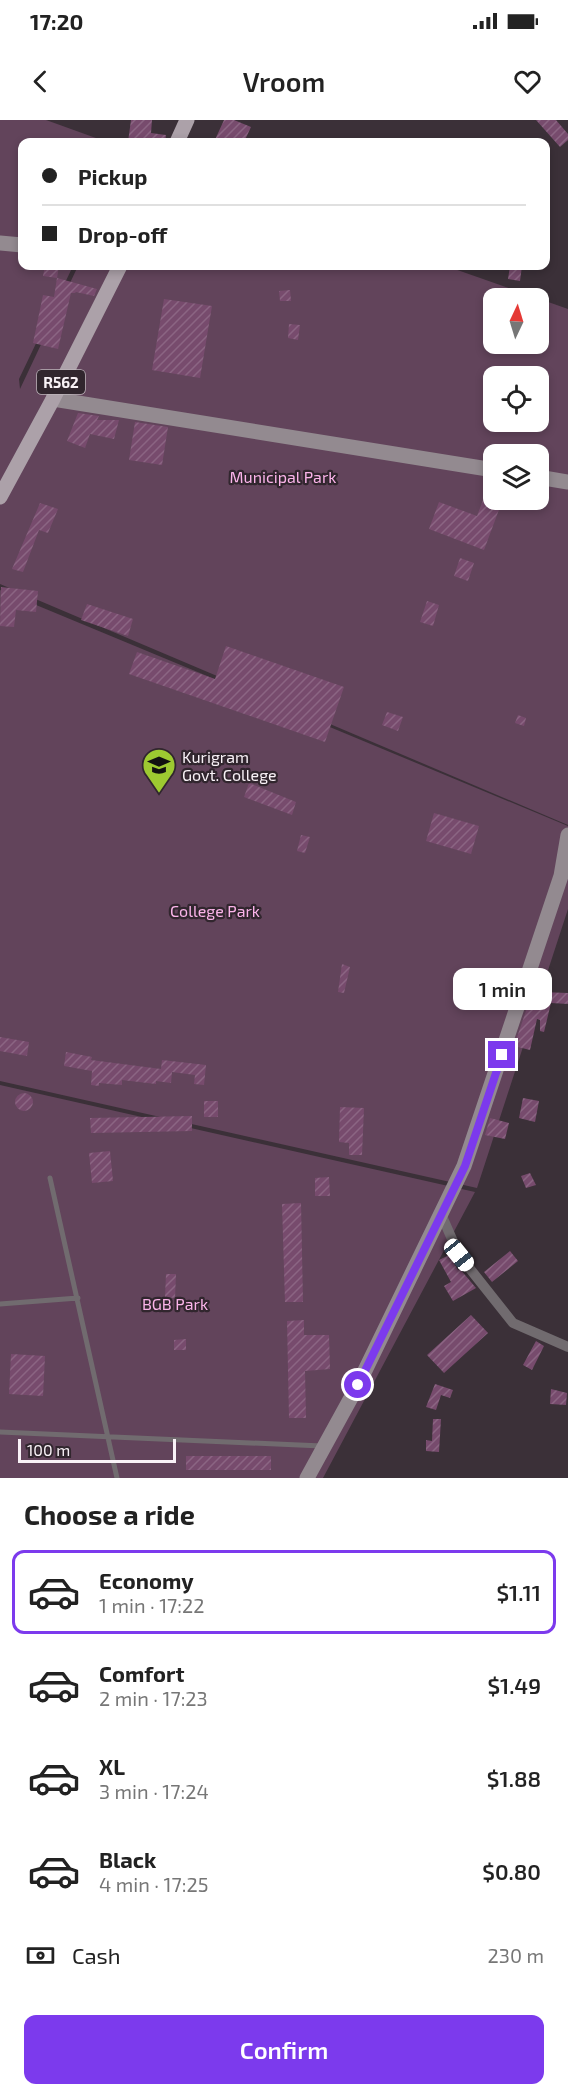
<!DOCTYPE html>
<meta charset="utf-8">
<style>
:root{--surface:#fff;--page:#f2f2f2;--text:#222;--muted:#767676;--line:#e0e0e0;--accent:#7c3aed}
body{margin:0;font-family:"Exo 2",sans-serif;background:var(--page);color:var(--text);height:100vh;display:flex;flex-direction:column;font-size:22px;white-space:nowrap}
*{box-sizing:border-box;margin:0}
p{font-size:20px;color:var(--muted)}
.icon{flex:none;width:33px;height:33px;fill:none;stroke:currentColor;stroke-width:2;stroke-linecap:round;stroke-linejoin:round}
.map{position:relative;height:1358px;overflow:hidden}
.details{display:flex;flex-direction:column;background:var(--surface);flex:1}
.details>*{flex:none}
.hud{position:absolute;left:18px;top:18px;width:532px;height:132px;border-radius:12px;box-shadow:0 3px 9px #0003;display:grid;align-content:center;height:132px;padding:0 24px;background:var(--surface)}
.needle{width:39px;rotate:4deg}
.fabs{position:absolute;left:483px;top:168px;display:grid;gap:12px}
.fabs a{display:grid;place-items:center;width:66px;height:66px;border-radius:12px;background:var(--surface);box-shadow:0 3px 9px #0003;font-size:30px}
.scale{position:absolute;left:18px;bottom:15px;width:158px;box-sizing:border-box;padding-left:6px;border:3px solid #f9f2f7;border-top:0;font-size:16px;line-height:21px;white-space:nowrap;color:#f9f2f7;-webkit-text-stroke:4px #31262e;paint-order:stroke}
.end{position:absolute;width:27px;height:27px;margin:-14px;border:8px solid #7c3aed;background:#fff;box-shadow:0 0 0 3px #fff}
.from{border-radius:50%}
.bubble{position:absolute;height:42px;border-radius:12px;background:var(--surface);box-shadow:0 3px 9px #0003;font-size:20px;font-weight:600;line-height:42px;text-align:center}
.car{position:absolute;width:18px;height:36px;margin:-18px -9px;border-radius:8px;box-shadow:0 0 4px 2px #0007;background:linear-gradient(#fff 24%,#345 0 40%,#fff 0 76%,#345 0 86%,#fff 0)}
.hud b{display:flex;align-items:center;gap:21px;height:57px;font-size:22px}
.hud b+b{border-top:2px solid var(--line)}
.hud i{width:15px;height:15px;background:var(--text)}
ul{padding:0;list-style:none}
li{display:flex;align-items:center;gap:18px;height:84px;margin:0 12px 9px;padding:0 12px;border:3px solid transparent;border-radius:12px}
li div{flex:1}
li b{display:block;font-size:22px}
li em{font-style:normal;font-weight:600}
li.active{border-color:var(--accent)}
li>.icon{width:54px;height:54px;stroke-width:1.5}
h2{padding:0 24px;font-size:27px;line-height:72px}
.pay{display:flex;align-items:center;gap:15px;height:66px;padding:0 24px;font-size:22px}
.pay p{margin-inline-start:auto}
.cta{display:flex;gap:12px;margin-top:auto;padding:12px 24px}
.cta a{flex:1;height:69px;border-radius:12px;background:var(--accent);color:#fff;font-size:24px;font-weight:600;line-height:69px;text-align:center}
.status{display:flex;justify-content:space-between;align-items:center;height:42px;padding:0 30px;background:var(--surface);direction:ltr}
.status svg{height:16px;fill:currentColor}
header{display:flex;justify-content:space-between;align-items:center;height:78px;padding:0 24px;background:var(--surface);font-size:27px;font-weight:600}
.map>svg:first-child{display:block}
</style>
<div class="status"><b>17:20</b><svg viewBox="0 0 49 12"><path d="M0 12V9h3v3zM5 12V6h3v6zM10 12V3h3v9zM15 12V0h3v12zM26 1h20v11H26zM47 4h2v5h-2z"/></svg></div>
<header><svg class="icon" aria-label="back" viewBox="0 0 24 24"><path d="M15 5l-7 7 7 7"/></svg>Vroom<svg class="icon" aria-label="heart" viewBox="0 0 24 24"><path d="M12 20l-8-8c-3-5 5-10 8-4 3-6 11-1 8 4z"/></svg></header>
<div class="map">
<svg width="568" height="1358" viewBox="0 0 568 1358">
<defs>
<pattern id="building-hatch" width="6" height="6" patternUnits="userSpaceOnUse" patternTransform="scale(1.5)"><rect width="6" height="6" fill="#774b6d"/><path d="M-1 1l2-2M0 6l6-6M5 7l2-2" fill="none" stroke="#8b6583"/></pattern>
</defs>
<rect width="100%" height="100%" fill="#3b3038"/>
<path fill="#62445b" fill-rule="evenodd" d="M0,0H46L107,22H22V146H73L19,259L20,269L78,146H446L568,189V705L0,464ZM494,178H538V224H494ZM494,256H538V302H494ZM494,334H538V380H494Z
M0,470L568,706V789L477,1068L0,961Z
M0,965L475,1072L323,1358H0Z"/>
<path fill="url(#building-hatch)" d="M131,0H152L151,13L166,15L165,22H128Z
M224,0H234L251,7L244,22H214Z
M536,0H556L568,14V20L560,27Z
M45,146H59L57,158L43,156Z
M510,146H522L520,161L508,159Z
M57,158L97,169L94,176L76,172L75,173H71L58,229L33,223L43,175L54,177Z
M290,170L291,181H280L279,171Z
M164,179L212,186L200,258L152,250Z
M289,204L300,205L298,220L288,218Z
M78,293L99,296L97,300H119L114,319L90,314L85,328L67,321Z
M135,302L168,307L162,345L129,340Z
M483,380L500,387L484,430L429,409L439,382L477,396Z
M40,383L58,389L48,413L39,410L23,452L12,449Z
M460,438L474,443L468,461L454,456Z
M1,467L38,471L36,492L16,490L14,507L0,506Z
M427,481L439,485L433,506L420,502Z
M87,484L133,499L128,516L81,500Z
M226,526L344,567L325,622L129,554L137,532L215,559Z
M387,592L403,597L398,611L382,605Z
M518,595L526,598L524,606L515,603Z
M249,663L296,682L292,695L244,677Z
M434,693L479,706L471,734L426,721Z
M301,715L310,717L305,733L297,731Z
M342,844L350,847L344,873L338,872Z
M542,872L568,873V884L551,883L544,912L540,911V900L537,899L530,930L514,926L528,885L541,888Z
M0,917L29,922L27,936L0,931Z
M66,932L92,937L91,940L161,949L162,940L206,945L204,965L194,964L195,955L172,952L171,963L156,961V964L122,960V965L99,963V966L91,965L92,951L64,946Z
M15 982a9 9 0 1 1 18 0a9 9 0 1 1-18 0Z
M523,978L539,981L535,1002L519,998Z
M204,981H218V997H204Z
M340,987L364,988L362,1035H349V1023L339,1022Z
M192,996V1011L91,1013L90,998Z
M490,998L509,1003L505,1019L485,1015Z
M110,1031L113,1061L92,1063L89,1033Z
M530,1053L536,1065L526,1068L521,1056Z
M329,1057L330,1076H315V1058Z
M301,1083L303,1182H285L282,1084Z
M510,1131L518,1141L492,1162L484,1152Z
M449,1135L458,1150L460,1149L476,1168L453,1181L444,1166L451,1162L439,1140Z
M166,1154H176L175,1178L165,1177Z
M471,1195L488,1213L444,1253L427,1235Z
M304,1200V1215H329L330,1249L305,1251L306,1298H289L287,1201Z
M186,1219V1230H174V1220Z
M536,1221L544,1226L532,1250L523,1245Z
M11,1234L45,1236L43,1276L9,1274Z
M435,1264L453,1270L450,1278L441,1275L436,1290L426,1287Z
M551,1269L567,1273L566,1285L550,1284Z
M433,1299H441L439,1332L426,1331V1320L432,1321Z
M186,1336H271V1350H186Z"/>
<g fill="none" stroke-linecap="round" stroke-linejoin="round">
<path stroke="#716b6f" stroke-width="5" d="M50,1058L117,1358
M0,1184L78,1178
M0,1312L322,1326"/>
<path stroke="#716b6f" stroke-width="10" d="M441,1094L459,1135L513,1203L568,1227"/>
<path stroke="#938a90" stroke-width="15" d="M0,123L22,125
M53,279L494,350
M538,357L568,362
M307,1358L358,1265L464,1046L561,756L568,715"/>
<path stroke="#aca1a9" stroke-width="15" d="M177,22L187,0
M0,377L53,279L120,146"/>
</g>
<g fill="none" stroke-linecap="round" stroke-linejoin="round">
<path stroke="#7c3aed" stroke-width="8" d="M358,1265L465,1046L502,935"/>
</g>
<defs>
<g id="university-pin" transform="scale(1.725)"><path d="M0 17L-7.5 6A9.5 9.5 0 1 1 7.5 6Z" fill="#9dca31" stroke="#31262e"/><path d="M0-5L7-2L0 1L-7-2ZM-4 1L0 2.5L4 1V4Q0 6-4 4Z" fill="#111"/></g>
</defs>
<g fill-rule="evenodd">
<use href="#university-pin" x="159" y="645"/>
</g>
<g text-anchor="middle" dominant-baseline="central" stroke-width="4.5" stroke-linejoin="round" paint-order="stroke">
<rect fill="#31262e" stroke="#bdb5bb" stroke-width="1.5" x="37" y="250" width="48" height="24" rx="4.5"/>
<g font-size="15" font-weight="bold" fill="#f9f2f7">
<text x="61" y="262">R562</text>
</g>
<g font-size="16" fill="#fbb4ea" stroke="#31262e">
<text x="283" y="356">Municipal Park</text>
<text x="215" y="790">College Park</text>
<text x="175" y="1183">BGB Park</text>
</g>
<g font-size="16" fill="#f9f2f7" stroke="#31262e" text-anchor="start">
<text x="182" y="636">Kurigram<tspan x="182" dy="18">Govt. College</tspan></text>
</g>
</g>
</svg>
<div class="fabs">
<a><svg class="needle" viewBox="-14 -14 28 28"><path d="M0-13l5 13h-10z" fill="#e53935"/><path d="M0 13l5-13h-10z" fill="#767676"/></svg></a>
<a><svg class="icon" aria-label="locate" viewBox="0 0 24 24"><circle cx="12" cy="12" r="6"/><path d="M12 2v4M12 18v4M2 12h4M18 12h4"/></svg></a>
<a><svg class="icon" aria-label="layers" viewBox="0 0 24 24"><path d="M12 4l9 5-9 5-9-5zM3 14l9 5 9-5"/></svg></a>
</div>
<div class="scale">100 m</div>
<i class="end from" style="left:358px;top:1265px"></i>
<i class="end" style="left:502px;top:935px"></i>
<div class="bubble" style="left:453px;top:848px;width:99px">1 min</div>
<i class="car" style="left:459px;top:1135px;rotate:141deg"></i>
<div class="hud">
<b><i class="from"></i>Pickup</b>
<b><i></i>Drop-off</b>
</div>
</div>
<section class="details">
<h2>Choose a ride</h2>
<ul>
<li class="active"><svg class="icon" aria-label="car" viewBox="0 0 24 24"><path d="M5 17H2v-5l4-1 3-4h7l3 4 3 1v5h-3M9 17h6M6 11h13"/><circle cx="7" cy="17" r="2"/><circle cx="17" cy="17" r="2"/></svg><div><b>Economy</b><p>1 min · 17:22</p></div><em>$1.11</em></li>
<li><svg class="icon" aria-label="car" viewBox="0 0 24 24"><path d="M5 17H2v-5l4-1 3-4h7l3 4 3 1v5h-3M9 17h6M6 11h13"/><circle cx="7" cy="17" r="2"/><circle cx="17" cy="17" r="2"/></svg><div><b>Comfort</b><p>2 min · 17:23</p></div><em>$1.49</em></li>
<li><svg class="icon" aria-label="car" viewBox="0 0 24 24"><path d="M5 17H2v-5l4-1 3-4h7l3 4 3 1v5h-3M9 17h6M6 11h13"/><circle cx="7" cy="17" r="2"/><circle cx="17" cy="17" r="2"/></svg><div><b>XL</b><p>3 min · 17:24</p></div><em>$1.88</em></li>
<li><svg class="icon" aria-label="car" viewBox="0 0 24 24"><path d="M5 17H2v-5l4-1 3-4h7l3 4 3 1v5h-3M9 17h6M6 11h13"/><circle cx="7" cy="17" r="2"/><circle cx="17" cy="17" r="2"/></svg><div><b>Black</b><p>4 min · 17:25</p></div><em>$0.80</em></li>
</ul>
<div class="pay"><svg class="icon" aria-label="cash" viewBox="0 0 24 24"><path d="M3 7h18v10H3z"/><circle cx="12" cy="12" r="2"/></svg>Cash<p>230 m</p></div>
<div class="cta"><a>Confirm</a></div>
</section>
